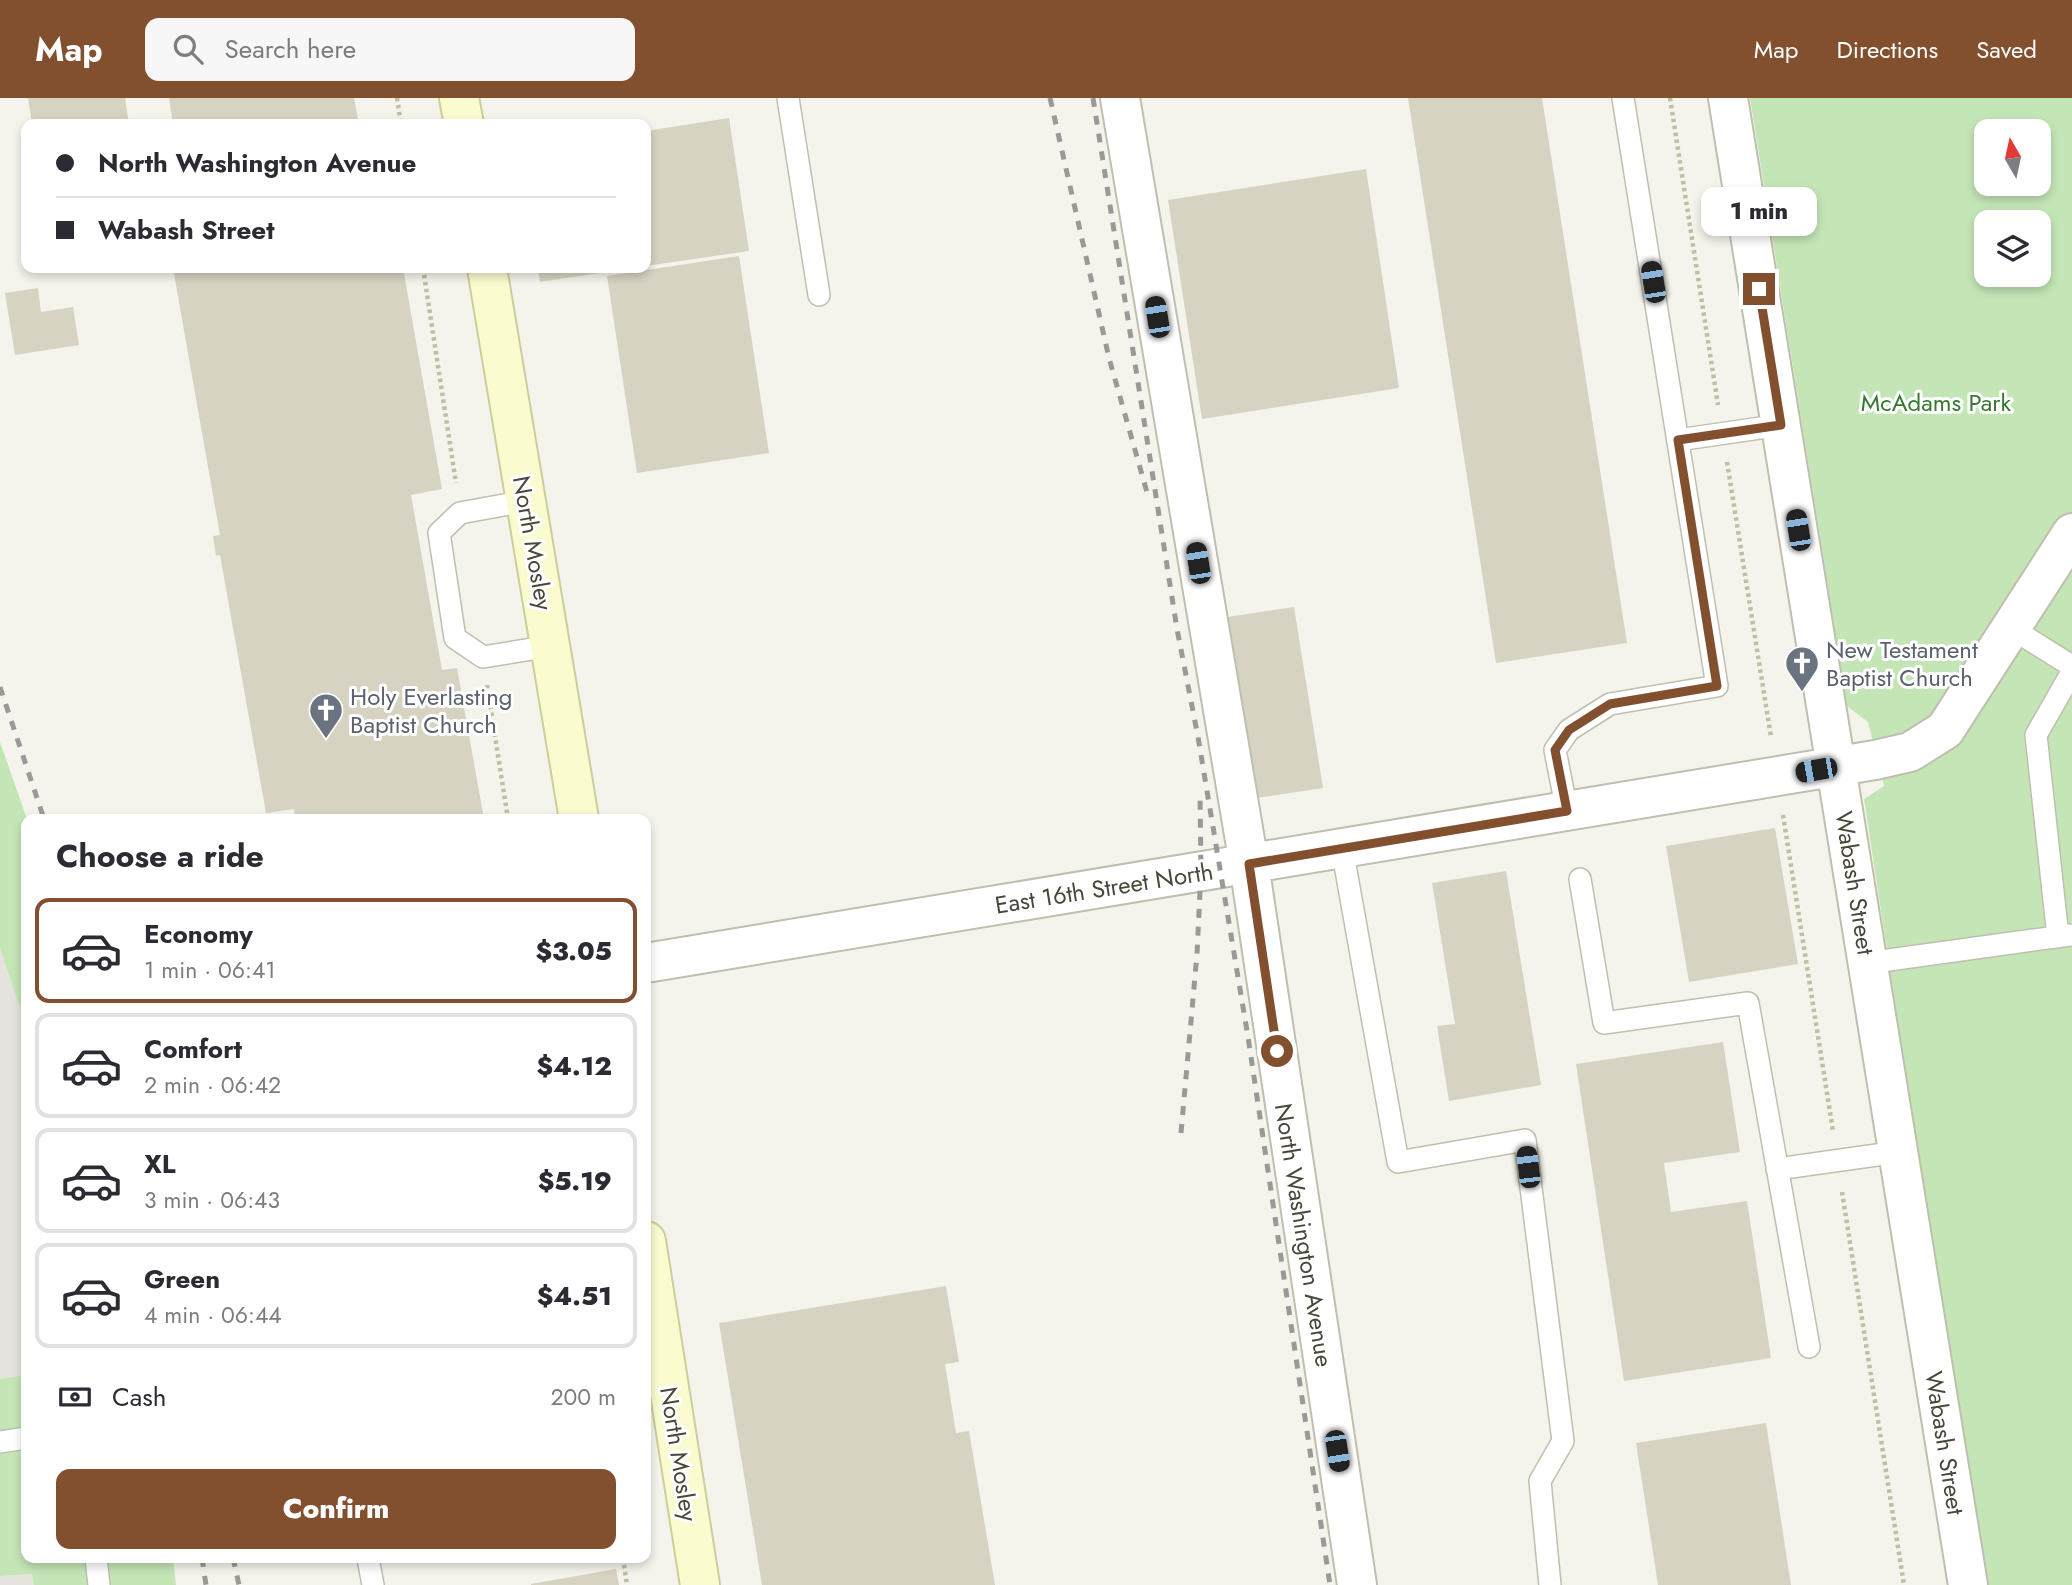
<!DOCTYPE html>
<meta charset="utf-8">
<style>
:root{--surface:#fff;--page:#f7f7f7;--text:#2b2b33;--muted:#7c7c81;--line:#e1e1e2;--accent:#82502f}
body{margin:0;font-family:Jost,sans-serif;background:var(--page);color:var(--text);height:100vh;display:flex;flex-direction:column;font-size:26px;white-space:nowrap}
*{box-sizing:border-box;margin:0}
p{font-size:23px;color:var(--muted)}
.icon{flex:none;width:38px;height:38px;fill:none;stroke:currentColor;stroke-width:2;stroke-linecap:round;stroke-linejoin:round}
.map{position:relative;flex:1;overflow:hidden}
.drawer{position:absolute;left:21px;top:716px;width:630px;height:749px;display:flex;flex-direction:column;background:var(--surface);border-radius:14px;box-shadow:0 4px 10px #0003}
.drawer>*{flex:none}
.guide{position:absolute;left:21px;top:21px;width:630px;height:154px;border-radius:14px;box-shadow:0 4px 10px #0003;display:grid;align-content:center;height:154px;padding:0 35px;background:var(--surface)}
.needle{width:46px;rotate:351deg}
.tools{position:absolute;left:1974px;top:21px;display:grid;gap:14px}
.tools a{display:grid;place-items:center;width:77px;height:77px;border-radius:14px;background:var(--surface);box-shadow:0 4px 10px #0003;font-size:35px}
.end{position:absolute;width:32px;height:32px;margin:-16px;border:9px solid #82502f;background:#fff;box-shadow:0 0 0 4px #fff}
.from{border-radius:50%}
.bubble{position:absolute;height:49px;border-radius:14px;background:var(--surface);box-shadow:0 4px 10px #0003;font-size:23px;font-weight:800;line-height:49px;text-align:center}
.car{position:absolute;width:21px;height:42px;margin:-21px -10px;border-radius:9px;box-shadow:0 0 5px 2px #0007;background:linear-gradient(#222 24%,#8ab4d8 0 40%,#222 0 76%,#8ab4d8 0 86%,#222 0)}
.guide b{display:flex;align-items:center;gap:24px;height:66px;font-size:26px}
.guide b+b{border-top:2px solid var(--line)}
.guide i{width:18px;height:18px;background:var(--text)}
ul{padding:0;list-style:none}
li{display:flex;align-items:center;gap:21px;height:105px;margin:0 14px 10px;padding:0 21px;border:4px solid var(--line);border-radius:14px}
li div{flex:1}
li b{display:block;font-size:26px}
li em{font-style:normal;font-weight:800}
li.active{border-color:var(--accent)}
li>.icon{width:63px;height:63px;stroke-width:1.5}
h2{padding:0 35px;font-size:32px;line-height:84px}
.pay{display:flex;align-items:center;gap:18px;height:77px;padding:0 35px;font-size:26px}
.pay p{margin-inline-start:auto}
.button{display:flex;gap:14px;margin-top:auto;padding:14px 35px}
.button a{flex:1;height:80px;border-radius:14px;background:var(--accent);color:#fff;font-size:28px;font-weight:800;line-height:80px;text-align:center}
header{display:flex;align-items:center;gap:42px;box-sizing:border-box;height:98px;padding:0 35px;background:var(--accent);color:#fff}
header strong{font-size:33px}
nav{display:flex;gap:38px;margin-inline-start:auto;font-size:24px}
.search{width:490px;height:63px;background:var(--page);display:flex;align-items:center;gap:18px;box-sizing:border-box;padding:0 24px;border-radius:14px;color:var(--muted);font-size:26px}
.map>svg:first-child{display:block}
</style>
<header>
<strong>Map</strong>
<div class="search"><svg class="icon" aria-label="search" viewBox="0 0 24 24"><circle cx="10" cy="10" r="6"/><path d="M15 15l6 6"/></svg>Search here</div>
<nav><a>Map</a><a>Directions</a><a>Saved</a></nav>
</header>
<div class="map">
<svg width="2072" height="1487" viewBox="0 0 2072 1487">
<rect width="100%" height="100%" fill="#f5f4ec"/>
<path fill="#e5e3dd" d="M0,850L26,928V1277L0,1281Z
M33,1476L34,1487H0V1478Z"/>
<path fill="#c4e6b7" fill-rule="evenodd" d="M1750,0H2072V1487H1986L1947,1247L1864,701L1884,688L1868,624L1847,608ZM1986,33H2039V86H1986ZM1986,124H2039V177H1986Z
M0,644L27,721L26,928L0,850Z
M26,1277V1460H173L176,1487H34L32,1476L0,1478V1281Z"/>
<path fill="#d6d3c2" d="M28,0H125L129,26H32Z
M169,0H354L359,26H173Z
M1408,0H1542L1627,545L1496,565Z
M729,20L749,153L646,168V33Z
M1366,71L1399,290L1202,321L1168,102Z
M739,158L769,355L637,375L607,178Z
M173,170H403L442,391L411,397L442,572L457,570L484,721H295L294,711L266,715L220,457L216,458L213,438L220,437Z
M538,170H626V171L540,184Z
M38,190L41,214L73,209L79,247L15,257L5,195Z
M1294,509L1323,690L1250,701L1221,520Z
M1775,730L1798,866L1689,884L1666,748Z
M1506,773L1541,987L1449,1003L1437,928L1455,926L1432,785Z
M1723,944L1740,1054L1664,1065L1671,1114L1747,1103L1771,1260L1624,1283L1576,966Z
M946,1188L959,1264L945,1266L956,1335L969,1333L995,1487H762L719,1225Z
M1766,1325L1791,1487H1658L1636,1345Z
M616,1471L619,1487H531V1486Z"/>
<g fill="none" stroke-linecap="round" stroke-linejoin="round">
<g stroke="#c0bfae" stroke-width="24">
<path id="lane" d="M788,0L819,197
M1678,342L1781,327
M526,403L460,415L439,435L455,540L483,559L550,548
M2011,530L2072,568
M1567,713L1555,652L1569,632L1610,606L1717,588L1623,0
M1342,750L1398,1064L1525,1042L1563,1343L1540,1383L1550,1487
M1580,781L1604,925L1748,905L1809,1249
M2058,839L2036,637L2072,574
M1867,865L2070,837
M1777,1071L1898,1054
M0,1344L26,1340
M96,1460L99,1487
M368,1460L373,1487"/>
</g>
<g stroke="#c0bfae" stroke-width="42">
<path id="street" d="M1120,0L1249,766L1357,1487
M1728,0L1968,1487
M646,865L1875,662L1910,654L1945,632L2072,435"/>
</g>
<g stroke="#cdce9c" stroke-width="42">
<path id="secondary" d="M459,0L464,26
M487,170L579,721
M646,1143L700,1487"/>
</g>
<path stroke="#c1bea1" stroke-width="4.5" stroke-dasharray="3.5 3.5" stroke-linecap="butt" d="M397,0L401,26
M1670,0L1718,307
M423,170L456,385
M1727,364L1771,639
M487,587L508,721
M1783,717L1833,1033
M1842,1094L1904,1487
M623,1460L627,1487"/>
<use href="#lane" stroke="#fff" stroke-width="21"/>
<use href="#street" stroke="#fff" stroke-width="38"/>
<use href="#secondary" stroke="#fafbcf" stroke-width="38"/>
<path stroke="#999" stroke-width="5" stroke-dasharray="9 9" stroke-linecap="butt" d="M1050,0L1109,260L1148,398
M1093,0L1177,531L1198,639L1248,939L1330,1487
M0,589L44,721
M1181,1035L1197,856L1201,773L1200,696
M202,1460L206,1487
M233,1460L239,1487"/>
</g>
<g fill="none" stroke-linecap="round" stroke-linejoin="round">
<path stroke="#82502f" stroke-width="9" d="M1277,953L1249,766L1567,713L1555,652L1569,632L1610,606L1717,588L1678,342L1781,327L1759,191"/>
</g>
<defs>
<g id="church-pin" transform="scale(1.75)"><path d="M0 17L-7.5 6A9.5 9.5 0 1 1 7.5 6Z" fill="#6b7280" stroke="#fff"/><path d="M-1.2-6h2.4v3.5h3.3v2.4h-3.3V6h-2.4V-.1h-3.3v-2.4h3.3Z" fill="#fff"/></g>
</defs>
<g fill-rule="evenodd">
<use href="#church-pin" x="1802" y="565"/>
<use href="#church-pin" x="326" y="612"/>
</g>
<g text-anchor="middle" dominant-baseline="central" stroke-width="6" stroke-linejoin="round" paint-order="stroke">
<g font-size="24" fill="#377830" stroke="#fff">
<text x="1936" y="304">McAdams Park</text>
</g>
<g font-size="24" fill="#49473a" stroke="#fff">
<text transform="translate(533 445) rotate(80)">North Mosley</text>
<text transform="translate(1855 785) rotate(81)">Wabash Street</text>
<text transform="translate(1104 790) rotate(-9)">East 16th Street North</text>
<text transform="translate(1304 1137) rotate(81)">North Washington Avenue</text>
<text transform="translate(1945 1345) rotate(81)">Wabash Street</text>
<text transform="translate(679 1356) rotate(81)">North Mosley</text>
</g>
<g font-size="24" fill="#5b616d" stroke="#fff" text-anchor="start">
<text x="1826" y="551">New Testament<tspan x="1826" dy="28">Baptist Church</tspan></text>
<text x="350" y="598">Holy Everlasting<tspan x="350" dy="28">Baptist Church</tspan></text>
</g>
</g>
</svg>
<div class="tools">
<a><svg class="needle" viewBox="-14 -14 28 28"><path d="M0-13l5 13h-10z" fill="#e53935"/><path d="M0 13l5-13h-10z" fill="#7c7c81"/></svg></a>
<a><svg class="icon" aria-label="layers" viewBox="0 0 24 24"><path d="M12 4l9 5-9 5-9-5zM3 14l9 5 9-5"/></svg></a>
</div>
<i class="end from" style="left:1277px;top:953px"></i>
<i class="end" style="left:1759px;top:191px"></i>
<div class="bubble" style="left:1701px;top:89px;width:116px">1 min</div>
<i class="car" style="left:1653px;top:184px;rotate:351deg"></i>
<i class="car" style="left:1157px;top:219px;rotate:351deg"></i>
<i class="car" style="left:1798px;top:432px;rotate:351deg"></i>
<i class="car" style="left:1198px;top:465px;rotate:351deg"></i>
<i class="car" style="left:1816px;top:672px;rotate:260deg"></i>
<i class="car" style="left:1528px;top:1069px;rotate:353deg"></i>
<i class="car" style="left:1337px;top:1353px;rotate:171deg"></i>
<div class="guide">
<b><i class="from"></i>North Washington Avenue</b>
<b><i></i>Wabash Street</b>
</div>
<section class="drawer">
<h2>Choose a ride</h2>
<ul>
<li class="active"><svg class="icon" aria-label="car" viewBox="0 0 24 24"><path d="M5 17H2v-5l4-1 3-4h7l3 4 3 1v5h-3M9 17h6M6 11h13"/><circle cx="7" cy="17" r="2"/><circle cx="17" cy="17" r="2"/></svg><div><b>Economy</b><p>1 min · 06:41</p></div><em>$3.05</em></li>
<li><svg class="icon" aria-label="car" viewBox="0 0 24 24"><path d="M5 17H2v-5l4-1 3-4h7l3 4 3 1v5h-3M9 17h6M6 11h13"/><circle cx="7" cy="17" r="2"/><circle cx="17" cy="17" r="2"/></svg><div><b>Comfort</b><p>2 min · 06:42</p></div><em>$4.12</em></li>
<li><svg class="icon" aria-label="car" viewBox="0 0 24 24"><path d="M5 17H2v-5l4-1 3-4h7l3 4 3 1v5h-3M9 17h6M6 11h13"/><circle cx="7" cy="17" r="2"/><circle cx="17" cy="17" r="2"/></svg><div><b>XL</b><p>3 min · 06:43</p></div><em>$5.19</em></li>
<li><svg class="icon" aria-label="car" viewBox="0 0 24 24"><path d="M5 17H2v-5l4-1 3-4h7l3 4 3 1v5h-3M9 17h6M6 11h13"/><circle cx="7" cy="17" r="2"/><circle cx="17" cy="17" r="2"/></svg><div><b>Green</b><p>4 min · 06:44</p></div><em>$4.51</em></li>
</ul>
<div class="pay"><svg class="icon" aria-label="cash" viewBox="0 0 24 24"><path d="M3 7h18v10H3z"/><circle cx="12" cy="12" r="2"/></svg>Cash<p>200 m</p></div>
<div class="button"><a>Confirm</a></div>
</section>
</div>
